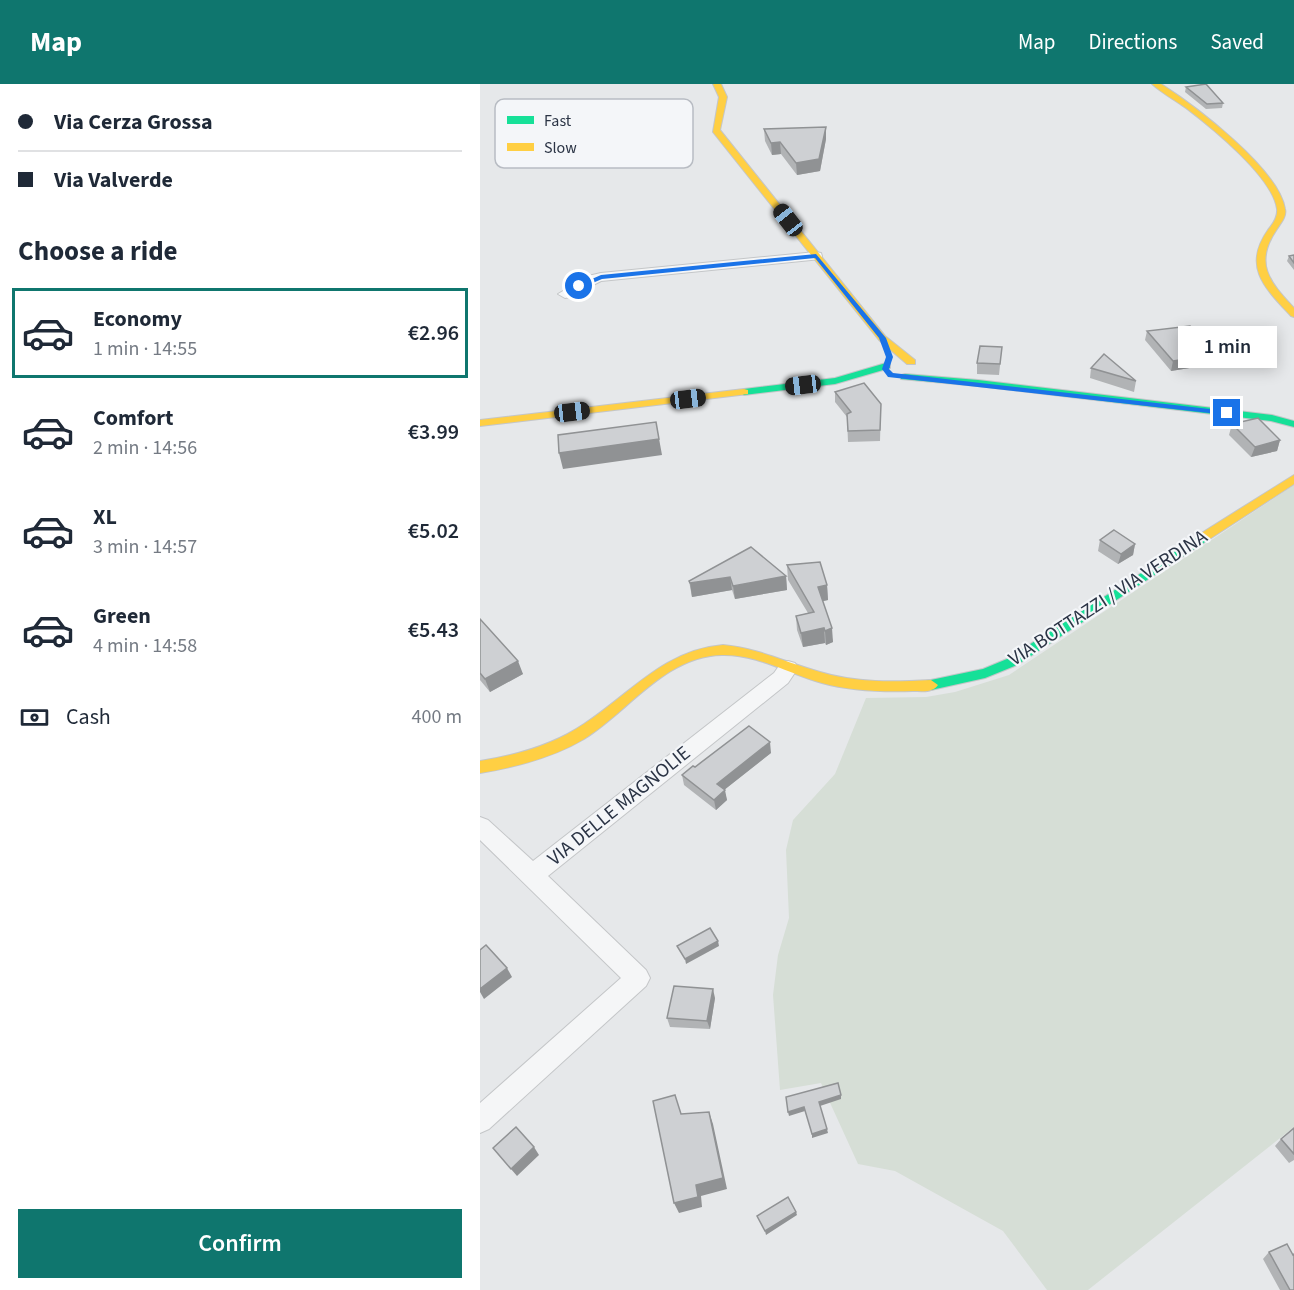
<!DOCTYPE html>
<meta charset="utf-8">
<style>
:root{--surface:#fff;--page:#f2f2f3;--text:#1f2937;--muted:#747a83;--line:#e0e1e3;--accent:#0f766e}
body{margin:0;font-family:"Source Sans 3",sans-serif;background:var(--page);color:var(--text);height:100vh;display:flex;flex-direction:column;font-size:22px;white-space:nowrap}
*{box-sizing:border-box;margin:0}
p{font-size:20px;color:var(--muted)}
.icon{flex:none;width:33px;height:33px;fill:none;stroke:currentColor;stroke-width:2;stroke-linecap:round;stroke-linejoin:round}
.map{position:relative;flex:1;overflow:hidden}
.sheet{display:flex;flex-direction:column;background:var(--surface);width:480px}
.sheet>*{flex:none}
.guide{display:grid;align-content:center;height:132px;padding:0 18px;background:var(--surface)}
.end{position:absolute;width:27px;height:27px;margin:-14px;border:8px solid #1a73e8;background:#fff;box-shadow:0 0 0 3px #fff}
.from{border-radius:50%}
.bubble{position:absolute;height:42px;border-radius:0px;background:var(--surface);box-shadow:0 3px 15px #0003;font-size:20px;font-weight:600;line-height:42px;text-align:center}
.car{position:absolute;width:18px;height:36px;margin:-18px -9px;border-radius:8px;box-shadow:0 0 4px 2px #0007;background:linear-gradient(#222 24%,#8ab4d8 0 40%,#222 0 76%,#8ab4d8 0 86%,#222 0)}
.guide b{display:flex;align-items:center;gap:21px;height:57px;font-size:22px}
.guide b+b{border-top:2px solid var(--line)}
.guide i{width:15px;height:15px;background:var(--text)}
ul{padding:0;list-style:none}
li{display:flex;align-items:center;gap:18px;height:90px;margin:0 12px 9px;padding:0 6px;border:3px solid transparent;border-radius:0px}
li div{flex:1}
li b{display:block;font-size:22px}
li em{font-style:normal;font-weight:600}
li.on{border-color:var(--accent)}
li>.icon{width:54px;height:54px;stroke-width:1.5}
h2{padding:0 18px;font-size:27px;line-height:72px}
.pay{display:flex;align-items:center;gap:15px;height:66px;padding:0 18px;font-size:22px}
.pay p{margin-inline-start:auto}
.primary-button{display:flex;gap:12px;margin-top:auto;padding:12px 18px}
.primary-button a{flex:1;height:69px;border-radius:0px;background:var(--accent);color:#fff;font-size:24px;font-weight:600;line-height:69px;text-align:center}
header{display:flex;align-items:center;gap:36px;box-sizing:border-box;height:84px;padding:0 30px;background:var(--accent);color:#fff}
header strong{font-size:28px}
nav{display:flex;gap:33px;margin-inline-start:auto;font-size:21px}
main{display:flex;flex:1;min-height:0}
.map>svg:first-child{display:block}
</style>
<header>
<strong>Map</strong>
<nav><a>Map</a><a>Directions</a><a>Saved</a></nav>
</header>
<main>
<section class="sheet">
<div class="guide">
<b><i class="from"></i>Via Cerza Grossa</b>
<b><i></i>Via Valverde</b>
</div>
<h2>Choose a ride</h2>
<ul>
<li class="on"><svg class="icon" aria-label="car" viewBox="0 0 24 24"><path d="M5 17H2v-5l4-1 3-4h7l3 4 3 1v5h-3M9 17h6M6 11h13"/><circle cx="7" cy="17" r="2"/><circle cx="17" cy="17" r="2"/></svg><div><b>Economy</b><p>1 min · 14:55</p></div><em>€2.96</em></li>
<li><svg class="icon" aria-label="car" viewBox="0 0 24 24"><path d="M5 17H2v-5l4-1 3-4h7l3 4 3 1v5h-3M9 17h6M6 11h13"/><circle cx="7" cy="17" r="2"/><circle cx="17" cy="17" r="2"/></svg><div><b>Comfort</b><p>2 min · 14:56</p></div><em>€3.99</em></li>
<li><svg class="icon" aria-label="car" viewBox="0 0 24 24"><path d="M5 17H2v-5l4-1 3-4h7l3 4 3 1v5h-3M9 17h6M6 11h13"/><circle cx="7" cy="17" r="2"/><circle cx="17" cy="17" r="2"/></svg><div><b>XL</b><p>3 min · 14:57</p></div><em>€5.02</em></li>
<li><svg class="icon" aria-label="car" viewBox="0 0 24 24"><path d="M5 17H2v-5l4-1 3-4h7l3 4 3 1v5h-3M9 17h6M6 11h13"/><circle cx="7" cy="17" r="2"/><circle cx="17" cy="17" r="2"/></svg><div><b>Green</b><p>4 min · 14:58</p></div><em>€5.43</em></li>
</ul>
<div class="pay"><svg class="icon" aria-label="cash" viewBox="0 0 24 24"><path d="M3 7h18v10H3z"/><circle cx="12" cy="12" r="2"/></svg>Cash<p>400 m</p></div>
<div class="primary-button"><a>Confirm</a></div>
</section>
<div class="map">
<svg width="814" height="1206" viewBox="0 0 814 1206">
<rect width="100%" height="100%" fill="#e6e8ea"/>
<path fill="#d6ded6" d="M814,401V1043L608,1206H567L523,1147L415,1087L378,1080L341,999L300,1006L293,911L298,871L309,834L306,766L313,736L355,690L386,614L446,613L475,608L529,591Z"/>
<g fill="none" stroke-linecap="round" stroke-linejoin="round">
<g stroke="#c4c6c8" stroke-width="2">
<path id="street" d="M336,168L341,169L342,172L341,175L121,197L90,213L85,214L78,210L108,192L121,189Z
M308,577L315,579L318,584L308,599L68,792L166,886L170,894L166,902L9,1045L0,1049V1019L141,894L0,756V733L8,736L53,777L294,589L301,579Z"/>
</g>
<g stroke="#c4c6c8" stroke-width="2">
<path id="fast" d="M406,279L410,280V284L355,300L264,311L259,308L264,305L355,294Z
M425,290L498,296L792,331L814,337V343L791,337L498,302L421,295V291Z
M724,449L730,453L728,456L537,581L505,594L451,606L446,605L444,601L446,597L503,585L527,575Z"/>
</g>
<g stroke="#c4c6c8" stroke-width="2">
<path id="slow" d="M233,0H241L247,13L240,46L405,252L435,276V280H427L399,256L233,48L239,13Z
M672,0H681C714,21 799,85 805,125C807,132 801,139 797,145C773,180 790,198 814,224V233L811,232C785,204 762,183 788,146C793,140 798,133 797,125C793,93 731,43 706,24C695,16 682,9 672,0Z
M264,305L268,306V310L0,342V336Z
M814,391V400L728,456H720L718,453L720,450Z
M243,561C278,564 307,579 340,588C376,599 414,598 451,596L458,601C453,609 441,607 433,607C402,608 371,607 342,599C309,590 277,570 242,571C185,572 148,628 104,655C72,674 36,683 0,689V677C37,671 73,661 104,640C150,610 184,566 243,561Z"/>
</g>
<use href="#street" fill="#f5f6f7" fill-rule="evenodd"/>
<use href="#fast" fill="#16e098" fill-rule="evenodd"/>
<use href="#slow" fill="#ffcf43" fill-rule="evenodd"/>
</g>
<path fill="#b1b3b5" d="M706,3L743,19L742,24L726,25L705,8Z
M284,45L346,55L340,87L317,91L301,70L292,71L285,57Z
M814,171V186L807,177L809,172Z
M667,247L728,281L691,287L665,256Z
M522,263L519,291L497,290V279Z
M611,284L656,297L654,308L610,294Z
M355,308L401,320L400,357L368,358L367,333L355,318Z
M752,340L800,356L797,367L771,373L749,351Z
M620,456L655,460L653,471L638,480L618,467Z
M307,481L347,501L348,516L343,517L353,558L346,561L345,559L323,563L317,546L316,532L328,529L308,496Z
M306,492L307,506L255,515L252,506L212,513L209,497Z
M0,535L43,590L10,608L0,596Z
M291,669L244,706L247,716L236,726L204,701L202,691L215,683Z
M235,914L230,945L190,943L187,934Z
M814,1044V1076L809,1079L795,1062L801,1055Z
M789,1168L814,1206H800L783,1175Z"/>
<path fill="#909294" d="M346,43V55L340,87L317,91L316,79Z
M300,58L301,70L292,71L291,59Z
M731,271L728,281L691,287L693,277Z
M176,338L182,371L83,385L79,369Z
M800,356L797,367L771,373L775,363Z
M655,460L653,471L638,480L641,470Z
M306,492L307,506L255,515L253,502Z
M250,493L252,506L212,513L210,499Z
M347,501L348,516L339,518L338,503Z
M344,544L345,559L323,563L321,549Z
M352,544L353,558L346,561L345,547Z
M38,577L43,590L10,608L5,595Z
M290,658L291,669L239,710L237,700Z
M245,706L247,716L236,726L234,716Z
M238,857L239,862L206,880L205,875Z
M27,884L32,893L4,915L0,908V905Z
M233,905L235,914L230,945L227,937Z
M361,1011V1015L340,1022L339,1018Z
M324,1023L325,1027L309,1032L308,1028Z
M229,1028L233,1040L247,1105L221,1112L222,1123L199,1129L194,1119L216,1101Z
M347,1045L348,1049L332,1054V1050Z
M54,1063L59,1071L37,1092L31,1085Z
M316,1128L317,1131L286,1151L285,1147Z"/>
<path fill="#ced0d3" stroke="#909294" stroke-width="1.5" d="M726,0L743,19L727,20L706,3Z
M346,43L339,75L316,79L300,58L291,59L284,45Z
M814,171V179L809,172Z
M710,242L731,271L693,277L667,247Z
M500,262L522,263L520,280L497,279Z
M624,270L656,297L611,284Z
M384,299L401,320L400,346L368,347L367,330L371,328L355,308Z
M778,334L800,356L775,363L752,340Z
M176,338L179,355L79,369L78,351Z
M634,446L655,460L641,470L620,456Z
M271,463L306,492L253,502L250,493L210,499L209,497Z
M340,478L347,501L338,503L352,544L345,547L344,544L321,549L316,532L334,528L307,481Z
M0,535L38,577L5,595L0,589Z
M269,642L290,658L237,700L245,706L234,716L202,691L213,682L215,683Z
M230,844L238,857L205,875L197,862Z
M6,861L27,884L0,905V866Z
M194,902L233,905L227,937L187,934Z
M358,999L361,1011L339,1018L347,1045L332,1050L324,1023L308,1028L306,1013Z
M195,1011L201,1030L229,1028L243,1094L216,1101L218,1113L194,1119L173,1017Z
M36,1043L54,1063L31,1085L13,1064Z
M814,1044V1070L801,1055Z
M308,1113L316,1128L285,1147L277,1132Z
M807,1160L813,1171L814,1170V1206H810L789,1168Z"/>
<path fill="#1a73e8" d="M336,170L406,254L413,273L409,285L413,289L747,327L751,329L747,331L408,293L402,285L406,273L399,254L335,174L122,195L101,204L96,202L121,191Z"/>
<g text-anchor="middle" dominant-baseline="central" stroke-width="4.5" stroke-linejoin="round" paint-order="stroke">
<g font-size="20" fill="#2b3445" stroke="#f4f6f9">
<text transform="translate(628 514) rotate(-33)">VIA BOTTAZZI / VIA VERDINA</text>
<text transform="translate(139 722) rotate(-39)">VIA DELLE MAGNOLIE</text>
</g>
</g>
<rect x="15" y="15" width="198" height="69" rx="9" fill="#f4f6f9" stroke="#b8bcc3" stroke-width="1.5"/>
<rect x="27" y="32" width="27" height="8" fill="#16e098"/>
<rect x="27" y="59" width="27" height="8" fill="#ffcf43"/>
<g font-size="16" fill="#2b3445">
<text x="64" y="42">Fast</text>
<text x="64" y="69">Slow</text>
</g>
</svg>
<i class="end from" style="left:99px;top:202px"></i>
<i class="end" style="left:747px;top:329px"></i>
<div class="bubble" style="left:698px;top:242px;width:99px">1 min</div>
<i class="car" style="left:308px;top:136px;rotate:322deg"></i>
<i class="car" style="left:323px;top:301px;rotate:263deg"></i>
<i class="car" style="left:208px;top:315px;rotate:83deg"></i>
<i class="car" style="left:92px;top:328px;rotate:83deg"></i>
</div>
</main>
